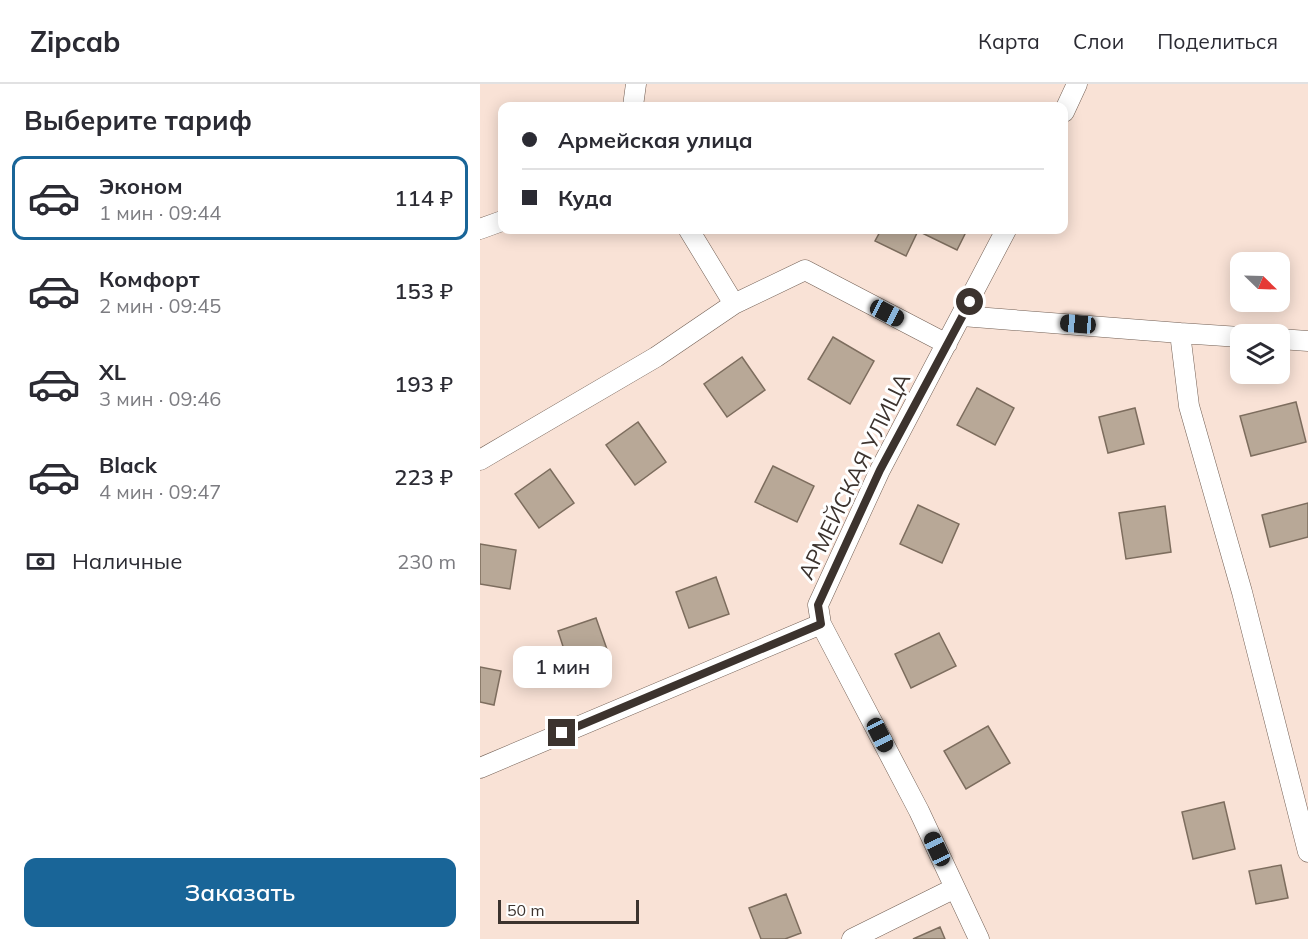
<!DOCTYPE html>
<html lang="ru">
<meta charset="utf-8">
<style>
:root{--surface:#fff;--page:#f7f7f7;--text:#2b2b33;--muted:#7c7c81;--line:#e1e1e2;--accent:#196598}
body{margin:0;font-family:Mulish,sans-serif;background:var(--page);color:var(--text);height:100vh;display:flex;flex-direction:column;font-size:22px;white-space:nowrap}
*{box-sizing:border-box;margin:0}
p{font-size:20px;color:var(--muted)}
.icon{flex:none;width:33px;height:33px;fill:none;stroke:currentColor;stroke-width:2;stroke-linecap:round;stroke-linejoin:round}
.map{position:relative;flex:1;overflow:hidden}
.drawer{display:flex;flex-direction:column;background:var(--surface);width:480px}
.drawer>*{flex:none}
.banner{position:absolute;left:18px;top:18px;width:570px;height:132px;border-radius:12px;box-shadow:0 3px 15px #0003;display:grid;align-content:center;height:132px;padding:0 24px;background:var(--surface)}
.needle{width:39px;rotate:113deg}
.controls{position:absolute;left:750px;top:168px;display:grid;gap:12px}
.controls a{display:grid;place-items:center;width:60px;height:60px;border-radius:12px;background:var(--surface);box-shadow:0 3px 15px #0003;font-size:30px}
.scale{position:absolute;left:18px;bottom:15px;width:141px;box-sizing:border-box;padding-left:6px;border:3px solid #3c332e;border-top:0;font-size:16px;line-height:21px;white-space:nowrap;color:#3c332e;-webkit-text-stroke:4px #fff;paint-order:stroke}
.end{position:absolute;width:27px;height:27px;margin:-14px;border:8px solid #3c332e;background:#fff;box-shadow:0 0 0 3px #fff}
.from{border-radius:50%}
.bubble{position:absolute;height:42px;border-radius:12px;background:var(--surface);box-shadow:0 3px 15px #0003;font-size:20px;font-weight:600;line-height:42px;text-align:center}
.car{position:absolute;width:18px;height:36px;margin:-18px -9px;border-radius:8px;box-shadow:0 0 4px 2px #0007;background:linear-gradient(#222 24%,#8ab4d8 0 40%,#222 0 76%,#8ab4d8 0 86%,#222 0)}
.banner b{display:flex;align-items:center;gap:21px;height:57px;font-size:22px}
.banner b+b{border-top:2px solid var(--line)}
.banner i{width:15px;height:15px;background:var(--text)}
ul{padding:0;list-style:none}
li{display:flex;align-items:center;gap:18px;height:84px;margin:0 12px 9px;padding:0 12px;border:3px solid transparent;border-radius:12px}
li div{flex:1}
li b{display:block;font-size:22px}
li em{font-style:normal;font-weight:600}
li.current{border-color:var(--accent)}
li>.icon{width:54px;height:54px;stroke-width:1.5}
h2{padding:0 24px;font-size:27px;line-height:72px}
.pay{display:flex;align-items:center;gap:15px;height:66px;padding:0 24px;font-size:22px}
.pay p{margin-inline-start:auto}
.action{display:flex;gap:12px;margin-top:auto;padding:12px 24px}
.action a{flex:1;height:69px;border-radius:12px;background:var(--accent);color:#fff;font-size:24px;font-weight:600;line-height:69px;text-align:center}
header{display:flex;align-items:center;gap:36px;box-sizing:border-box;height:84px;padding:0 30px;background:var(--surface);border-bottom:2px solid var(--line)}
header strong{font-size:28px}
nav{display:flex;gap:33px;margin-inline-start:auto;font-size:21px}
main{display:flex;flex:1;min-height:0}
.map>svg:first-child{display:block}
</style>
<header>
<strong>Zipcab</strong>
<nav><a>Карта</a><a>Слои</a><a>Поделиться</a></nav>
</header>
<main>
<section class="drawer">
<h2>Выберите тариф</h2>
<ul>
<li class="current"><svg class="icon" aria-label="car" viewBox="0 0 24 24"><path d="M5 17H2v-5l4-1 3-4h7l3 4 3 1v5h-3M9 17h6M6 11h13"/><circle cx="7" cy="17" r="2"/><circle cx="17" cy="17" r="2"/></svg><div><b>Эконом</b><p>1 мин · 09:44</p></div><em>114 ₽</em></li>
<li><svg class="icon" aria-label="car" viewBox="0 0 24 24"><path d="M5 17H2v-5l4-1 3-4h7l3 4 3 1v5h-3M9 17h6M6 11h13"/><circle cx="7" cy="17" r="2"/><circle cx="17" cy="17" r="2"/></svg><div><b>Комфорт</b><p>2 мин · 09:45</p></div><em>153 ₽</em></li>
<li><svg class="icon" aria-label="car" viewBox="0 0 24 24"><path d="M5 17H2v-5l4-1 3-4h7l3 4 3 1v5h-3M9 17h6M6 11h13"/><circle cx="7" cy="17" r="2"/><circle cx="17" cy="17" r="2"/></svg><div><b>XL</b><p>3 мин · 09:46</p></div><em>193 ₽</em></li>
<li><svg class="icon" aria-label="car" viewBox="0 0 24 24"><path d="M5 17H2v-5l4-1 3-4h7l3 4 3 1v5h-3M9 17h6M6 11h13"/><circle cx="7" cy="17" r="2"/><circle cx="17" cy="17" r="2"/></svg><div><b>Black</b><p>4 мин · 09:47</p></div><em>223 ₽</em></li>
</ul>
<div class="pay"><svg class="icon" aria-label="cash" viewBox="0 0 24 24"><path d="M3 7h18v10H3z"/><circle cx="12" cy="12" r="2"/></svg>Наличные<p>230 m</p></div>
<div class="action"><a>Заказать</a></div>
</section>
<div class="map">
<svg width="828" height="855" viewBox="0 0 828 855">
<rect width="100%" height="100%" fill="#f9e2d6"/>
<path fill="#b8a897" stroke="#7d6d5e" stroke-width="1.5" d="M401,146H487L477,166L438,147L426,172L395,157Z
M353,253L394,277L370,320L328,295Z
M262,273L285,306L247,333L224,300Z
M497,304L534,324L515,361L477,341Z
M816,318L826,358L771,372L760,332Z
M655,324L664,360L628,369L619,333Z
M158,338L186,378L155,401L126,361Z
M293,382L334,402L317,438L275,418Z
M70,385L94,419L59,444L35,410Z
M828,419V453L790,463L782,431Z
M438,421L479,440L462,479L420,460Z
M685,422L691,468L646,475L639,429Z
M0,460L36,466L30,505L0,500Z
M236,493L249,530L209,544L196,508Z
M116,534L129,571L90,584L78,547Z
M459,549L476,582L431,604L415,570Z
M0,583L21,587L14,621L0,618Z
M508,642L530,679L486,705L464,667Z
M744,718L755,765L713,775L702,728Z
M801,781L808,814L776,820L769,787Z
M306,810L321,849L305,855H281L269,824Z
M460,843L465,855H433Z"/>
<g fill="none" stroke-linecap="round" stroke-linejoin="round">
<g stroke="#725f54" stroke-width="21">
<path id="minor" d="M153,22L156,0
M584,28L597,0
M0,145L22,137
M254,220L325,186L467,260
M482,232L700,249L709,322L762,508L828,768
M700,249L760,253
M800,255L828,257
M0,376L176,273L254,220L209,146
M0,684L341,540
M372,855L475,804
M499,855L439,727L341,540L338,521L400,386L526,146"/>
</g>
<use href="#minor" stroke="#fff" stroke-width="20"/>
</g>
<g fill="none" stroke-linecap="round" stroke-linejoin="round">
<path stroke="#3c332e" stroke-width="8" d="M82,649L341,540L338,521L400,386L490,218"/>
</g>
<g text-anchor="middle" dominant-baseline="central" stroke-width="6" stroke-linejoin="round" paint-order="stroke">
<g font-size="22" fill="#3c332e" stroke="#fff">
<text transform="translate(374 392) rotate(-64)">АРМЕЙСКАЯ УЛИЦА</text>
</g>
</g>
</svg>
<div class="controls">
<a><svg class="needle" viewBox="-14 -14 28 28"><path d="M0-13l5 13h-10z" fill="#e53935"/><path d="M0 13l5-13h-10z" fill="#7c7c81"/></svg></a>
<a><svg class="icon" aria-label="layers" viewBox="0 0 24 24"><path d="M12 4l9 5-9 5-9-5zM3 14l9 5 9-5"/></svg></a>
</div>
<div class="scale">50 m</div>
<i class="end from" style="left:490px;top:218px"></i>
<i class="end" style="left:82px;top:649px"></i>
<div class="bubble" style="left:33px;top:562px;width:99px">1 мин</div>
<i class="car" style="left:407px;top:229px;rotate:118deg"></i>
<i class="car" style="left:598px;top:240px;rotate:275deg"></i>
<i class="car" style="left:400px;top:651px;rotate:153deg"></i>
<i class="car" style="left:457px;top:765px;rotate:335deg"></i>
<div class="banner">
<b><i class="from"></i>Армейская улица</b>
<b><i></i>Куда</b>
</div>
</div>
</main>
